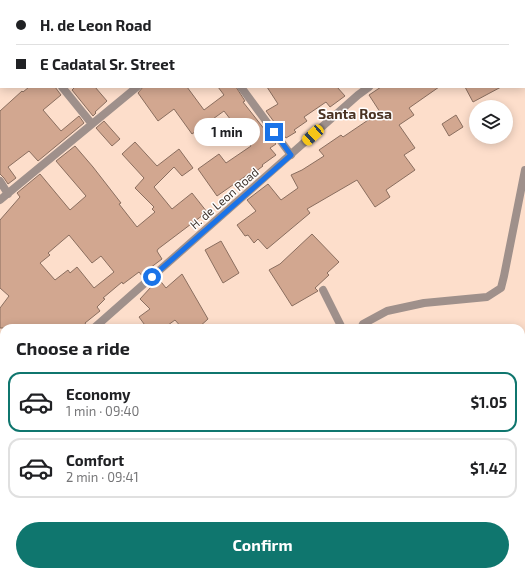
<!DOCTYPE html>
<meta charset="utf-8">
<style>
:root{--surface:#fff;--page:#f2f2f2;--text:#202124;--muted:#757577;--line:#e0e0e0;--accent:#0f766e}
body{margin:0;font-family:"Exo 2",sans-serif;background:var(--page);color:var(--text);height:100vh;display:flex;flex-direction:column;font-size:15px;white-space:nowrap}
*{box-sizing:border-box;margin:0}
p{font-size:13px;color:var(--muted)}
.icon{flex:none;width:22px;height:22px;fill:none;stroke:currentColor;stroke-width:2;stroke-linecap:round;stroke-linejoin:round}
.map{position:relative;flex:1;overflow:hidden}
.panel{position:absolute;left:0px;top:324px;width:525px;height:252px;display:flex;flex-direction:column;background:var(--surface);border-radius:12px 12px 0 0;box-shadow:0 2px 10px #0003}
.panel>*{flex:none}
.top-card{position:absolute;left:0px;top:0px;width:525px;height:88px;box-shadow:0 2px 10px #0003;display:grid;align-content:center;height:88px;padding:0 16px;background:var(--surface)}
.tools{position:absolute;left:469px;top:100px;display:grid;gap:8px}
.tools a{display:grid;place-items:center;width:44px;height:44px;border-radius:50%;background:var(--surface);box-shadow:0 2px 10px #0003;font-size:20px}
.end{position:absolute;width:18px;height:18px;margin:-9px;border:5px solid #1a73e8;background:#fff;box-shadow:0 0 0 2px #fff}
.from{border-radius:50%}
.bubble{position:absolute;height:28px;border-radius:14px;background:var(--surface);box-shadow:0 2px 10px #0003;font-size:13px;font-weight:700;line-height:28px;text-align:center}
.car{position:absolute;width:12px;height:24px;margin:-12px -6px;border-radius:5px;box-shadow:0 0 3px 1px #0007;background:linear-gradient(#f5c518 24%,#345 0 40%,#f5c518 0 76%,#345 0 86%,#f5c518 0)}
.top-card b{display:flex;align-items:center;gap:14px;height:38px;font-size:15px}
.top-card b+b{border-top:1px solid var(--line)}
.top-card i{width:10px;height:10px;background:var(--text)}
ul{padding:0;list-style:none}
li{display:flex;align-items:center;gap:12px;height:60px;margin:0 8px 6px;padding:0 8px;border:2px solid var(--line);border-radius:12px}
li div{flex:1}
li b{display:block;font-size:15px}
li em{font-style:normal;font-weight:700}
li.current{border-color:var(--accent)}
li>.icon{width:36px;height:36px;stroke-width:1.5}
h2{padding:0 16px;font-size:18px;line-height:48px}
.action{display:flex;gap:8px;margin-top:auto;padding:8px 16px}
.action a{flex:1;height:46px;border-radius:24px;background:var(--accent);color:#fff;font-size:16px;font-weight:700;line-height:46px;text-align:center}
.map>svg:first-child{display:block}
</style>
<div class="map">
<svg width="525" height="576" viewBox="0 0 525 576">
<rect width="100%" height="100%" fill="#fddecb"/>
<path fill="#d2a790" stroke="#8a6e5f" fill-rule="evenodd" d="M29,87H55L61,95L43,110L61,131L79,116L84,123L38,161L29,151L8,167L16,178L8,184L4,178L0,174V111L22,91L23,92Z
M75,87H95L107,101L95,112L96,113L93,116L72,90Z
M143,87H187L204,110L224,95L218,87H236L245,101L243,102L276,144L270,148L276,155L262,165L263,166L251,175L250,173L217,196L198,169L219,154L226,163L251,146L224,111L192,134L174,109L158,121L138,93Z
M267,87H337L345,96L330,107L326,102L304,117L307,121L294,130L296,132L286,138L266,111L278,104Z
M381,87H439L409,108L414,115L399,125L415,148L404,155L415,170L386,190L390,197L375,207L357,180L307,209L310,213L267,249L258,239L254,243L248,235L245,236L237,225L256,211L247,200L268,184L281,200L298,188L291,175L302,170L324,156L319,150L341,135L343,137L380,112L369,95Z
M465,87H501L473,102Z
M456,115L463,127L449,136L442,124Z
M104,121L120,139L112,146L96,128Z
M135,142L157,166L179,149L193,168L182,176L174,167L154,187L172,209L192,193L207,212L158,249L157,251L162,259L150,268L151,270L143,277L139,272L123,284L122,282L103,298L105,299L97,307L100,311L85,323L88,328H0V308L9,296L0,288V220L20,197L17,193L40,174L70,210L86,196L56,161L75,146L93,167L121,203L119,204L137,227L155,212L152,209L154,207L135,188L144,178L122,154ZM69,235L92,263L101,256L114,272L94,288L77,267L70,273L68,270L55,280L40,263L50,255L48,253Z
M312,234L339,262L327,273L329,275L315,288L318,291L292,306L269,270L280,264Z
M221,241L239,273L223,283L205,250Z
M182,274L208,319L198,328H182L175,320L164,328H147L139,317L150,309L140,299L151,287L150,286L158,278L166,288Z"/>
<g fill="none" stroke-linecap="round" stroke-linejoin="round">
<path stroke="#9f908b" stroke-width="8" d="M183,0L184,1
M445,0L446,1
M237,1L238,0
M62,87L92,124
M241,87L291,155
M0,181L8,194
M0,200L137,87
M323,290L342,328
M361,328L363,324L387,311L424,303L487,297L501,288L504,276L525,170
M521,414L525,413
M521,453H525
M521,462L525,516
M247,572L251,576
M377,572L381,576
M499,572L504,576"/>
<path stroke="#9f908b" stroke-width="8" d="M490,1L492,0
M94,328L358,95L369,87
M0,411L4,407"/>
<path stroke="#7d6861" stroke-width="8" d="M0,500L4,504
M77,572L81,576"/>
</g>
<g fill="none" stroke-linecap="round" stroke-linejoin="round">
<path stroke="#1a73e8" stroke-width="5" d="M152,277L291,155L274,132"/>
</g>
<g text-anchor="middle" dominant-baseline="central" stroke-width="3" stroke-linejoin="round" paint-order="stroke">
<g font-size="12" fill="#41352e" stroke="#fff">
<text transform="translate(224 198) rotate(-41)">H. de Leon Road</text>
</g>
<g font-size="14" font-weight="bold" fill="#4a3323" stroke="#fff">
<text x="355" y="113">Santa Rosa</text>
</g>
</g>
</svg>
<div class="tools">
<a><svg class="icon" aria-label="layers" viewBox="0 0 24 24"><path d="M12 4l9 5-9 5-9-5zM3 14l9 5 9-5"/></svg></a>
</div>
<i class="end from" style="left:152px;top:277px"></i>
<i class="end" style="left:274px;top:132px"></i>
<div class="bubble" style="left:194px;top:118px;width:66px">1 min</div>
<i class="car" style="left:313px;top:135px;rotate:228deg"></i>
<div class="top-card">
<b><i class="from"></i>H. de Leon Road</b>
<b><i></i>E Cadatal Sr. Street</b>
</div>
<section class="panel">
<h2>Choose a ride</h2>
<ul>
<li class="current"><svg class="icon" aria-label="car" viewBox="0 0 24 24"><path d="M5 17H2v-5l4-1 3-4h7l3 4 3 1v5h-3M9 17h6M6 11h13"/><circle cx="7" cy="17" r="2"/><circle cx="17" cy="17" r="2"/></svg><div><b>Economy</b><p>1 min · 09:40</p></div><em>$1.05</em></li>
<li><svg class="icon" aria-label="car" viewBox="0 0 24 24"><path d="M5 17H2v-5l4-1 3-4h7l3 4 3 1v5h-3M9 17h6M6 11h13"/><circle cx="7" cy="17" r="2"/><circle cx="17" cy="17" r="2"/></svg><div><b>Comfort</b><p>2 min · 09:41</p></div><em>$1.42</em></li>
</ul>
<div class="action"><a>Confirm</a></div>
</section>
</div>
